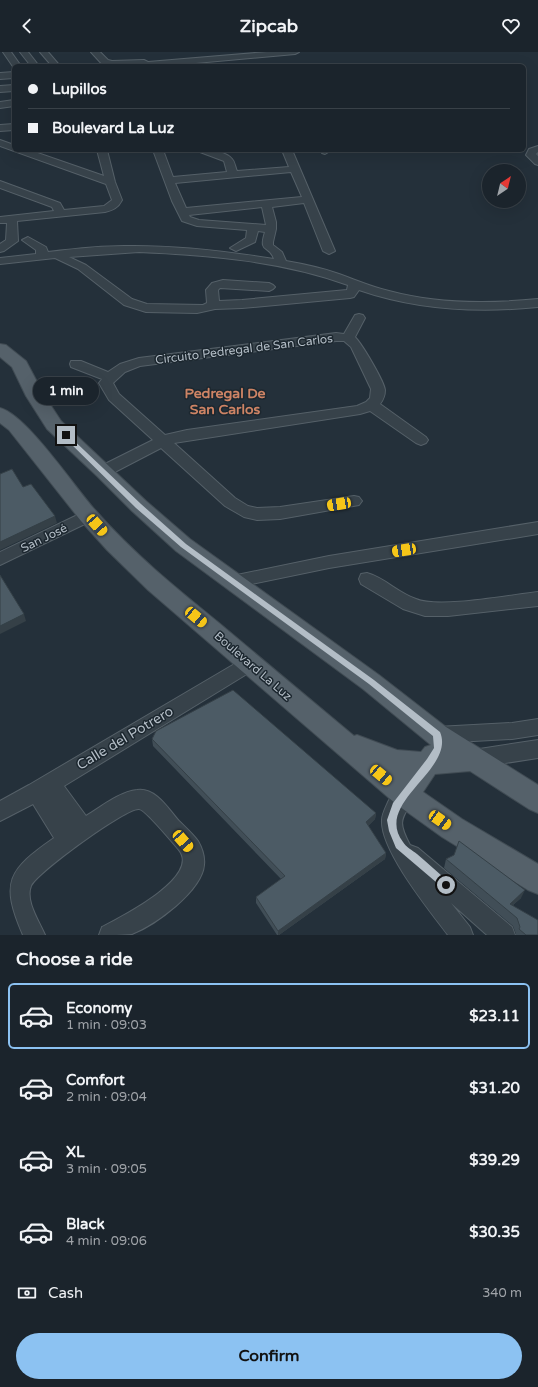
<!DOCTYPE html>
<meta charset="utf-8">
<style>
:root{--surface:#1b242c;--page:#283038;--text:#f1f3f6;--muted:#a0a4a9;--line:#394148;--accent:#8cc2f2}
body{margin:0;font-family:"Varela Round",sans-serif;background:var(--page);color:var(--text);height:100vh;display:flex;flex-direction:column;font-size:15px;white-space:nowrap}
*{box-sizing:border-box;margin:0}
p{font-size:13px;color:var(--muted)}
.icon{flex:none;width:22px;height:22px;fill:none;stroke:currentColor;stroke-width:2;stroke-linecap:round;stroke-linejoin:round}
.map{position:relative;height:883px;overflow:hidden}
.sheet{display:flex;flex-direction:column;background:var(--surface);flex:1}
.sheet>*{flex:none}
.top-card{position:absolute;left:12px;top:12px;width:514px;height:88px;border-radius:6px;box-shadow:0 4px 16px #0002,0 0 0 1px var(--line);display:grid;align-content:center;height:88px;padding:0 16px;background:var(--surface)}
.needle{width:26px;rotate:35deg}
.controls{position:absolute;left:482px;top:112px;display:grid;gap:8px}
.controls a{display:grid;place-items:center;width:44px;height:44px;border-radius:50%;background:var(--surface);box-shadow:0 4px 16px #0002,0 0 0 1px var(--line);font-size:20px}
.end{position:absolute;width:18px;height:18px;margin:-9px;border:5px solid #b3bdc6;background:#111;box-shadow:0 0 0 2px #111}
.from{border-radius:50%}
.bubble{position:absolute;height:28px;border-radius:14px;background:var(--surface);box-shadow:0 4px 16px #0002,0 0 0 1px var(--line);font-size:13px;font-weight:700;line-height:28px;text-align:center}
.car{position:absolute;width:12px;height:24px;margin:-12px -6px;border-radius:5px;box-shadow:0 0 3px 1px #0007;background:linear-gradient(#f5c518 24%,#345 0 40%,#f5c518 0 76%,#345 0 86%,#f5c518 0)}
.top-card b{display:flex;align-items:center;gap:14px;height:38px;font-size:15px}
.top-card b+b{border-top:1px solid var(--line)}
.top-card i{width:10px;height:10px;background:var(--text)}
ul{padding:0;list-style:none}
li{display:flex;align-items:center;gap:12px;height:66px;margin:0 8px 6px;padding:0 8px;border:2px solid transparent;border-radius:6px}
li div{flex:1}
li b{display:block;font-size:15px}
li em{font-style:normal;font-weight:700}
li.selected{border-color:var(--accent)}
li>.icon{width:36px;height:36px;stroke-width:1.5}
h2{padding:0 16px;font-size:18px;line-height:48px}
.pay{display:flex;align-items:center;gap:10px;height:44px;padding:0 16px;font-size:15px}
.pay p{margin-inline-start:auto}
.action{display:flex;gap:8px;margin-top:auto;padding:8px 16px}
.action a{flex:1;height:46px;border-radius:24px;background:var(--accent);color:#111;font-size:16px;font-weight:700;line-height:46px;text-align:center}
header{display:flex;justify-content:space-between;align-items:center;height:52px;padding:0 16px;background:var(--surface);font-size:18px;font-weight:700}
.map>svg:first-child{display:block}
</style>
<header><svg class="icon" aria-label="back" viewBox="0 0 24 24"><path d="M15 5l-7 7 7 7"/></svg>Zipcab<svg class="icon" aria-label="heart" viewBox="0 0 24 24"><path d="M12 20l-8-8c-3-5 5-10 8-4 3-6 11-1 8 4z"/></svg></header>
<div class="map">
<svg width="538" height="883" viewBox="0 0 538 883">
<rect width="100%" height="100%" fill="#24303a"/>
<g fill="none" stroke-linecap="round" stroke-linejoin="round">
<g stroke="#556068" stroke-width="2">
<path id="minor" d="M3,0H11L21,14H14V16Z
M20,0H28L39,14H31Z
M40,0H48L60,14H52Z
M91,0H100L108,8L112,9L144,8L148,10L267,0H299L295,2L163,14H110L102,12Z
M14,20V26L0,27V21Z
M14,33V39L0,40V34Z
M14,48V54L0,56V50Z
M14,72V78L0,79V73Z
M0,88L14,93V98H29L104,124L97,98H107L115,130L122,148C118,156 113,158 105,160L17,169L18,189L4,199L0,200V192L6,188L7,171H0V165L54,159L52,155L0,136V129L60,151L64,158L104,154L112,148L106,132L0,94Z
M538,94V100L536,102L538,104V113L535,112L526,103L529,97Z
M153,98H163L173,125L227,120L224,109L200,100L198,98C207,98 226,99 232,107C235,110 235,115 237,119L289,115L282,98H292L335,199L329,202L323,199L304,151L272,155L276,170V177L273,190V193L282,200L286,209C304,212 322,216 339,222C356,228 372,235 389,239C437,252 488,252 538,247V255C478,261 417,258 359,238L354,245L350,246L242,256L215,257L197,261L146,260L124,253L78,217L55,206L0,212V206L36,202V198L22,188L28,185L46,195L48,200C73,197 99,194 124,194C174,193 224,199 274,207C269,192 258,202 265,180L258,179L255,190L236,199L230,196L246,186L247,178L197,174L182,169L172,149ZM291,120L302,145L186,156L175,131ZM262,155L266,173L199,168L190,165L189,163ZM139,200C209,203 282,209 348,233L347,238L242,248L219,249L218,238L220,236L269,239L273,237L275,235L273,233L269,231L223,228L212,231L206,238L207,251L203,253L147,252L132,247L86,213L69,205Z
M320,98H330V99L325,102L322,101Z
M359,262L363,263L365,266L355,285C362,292 384,329 385,338C385,344 383,348 380,352L426,385L428,388L426,391L421,393L416,391L370,359L360,362L174,391L235,446L248,454L257,456L280,455L354,444L359,445L362,449L359,453L280,467L257,468L244,465L225,454L161,396L109,423L104,424L99,423L97,419L99,415L153,388L109,348L99,331L102,327L71,315L70,312L71,309H81L108,320L120,312L139,306L336,281L344,282L355,263ZM336,289H344L351,295L371,337L370,346L366,350L357,354L187,378L165,383L119,342L113,331L125,320L140,314Z
M88,458L93,460L96,464L93,468L0,513V500Z
M538,470V482L329,516L232,536L226,535L224,530L226,525L232,524L329,504Z
M367,521C385,526 398,541 416,547C439,557 510,543 538,540V554L448,564H425L403,557L361,532L359,527L361,522Z
M249,605L255,607L258,612L255,617L64,734L86,764C101,755 119,740 137,738C156,735 169,758 179,769C186,776 193,782 198,789C202,796 205,805 204,813C202,839 155,873 132,882C124,883 109,883 99,883L102,875C121,865 201,825 179,798C173,791 145,757 139,757C127,755 36,821 31,834C25,849 39,869 45,883H23C0,830 8,818 54,786L33,752L0,769V749L29,733L243,607Z
M538,667V683L512,687L437,691L430,689L428,683L430,677L437,675L512,671Z
M538,688V706L473,716L466,713L463,707L466,701L473,698Z
M405,734L412,736L415,743C404,767 395,765 410,793L418,796L512,875L515,883H487L451,851L470,875L473,883H448C430,859 380,798 382,768C382,762 386,755 388,750C392,742 397,737 405,734Z"/>
</g>
<g stroke="#404b53" stroke-width="2">
<path id="major" d="M0,292L6,293L26,309L44,343L61,369L146,449L190,487L379,623L446,675L538,733V761L529,757L470,719L435,722L423,740L462,767L538,812V842L528,838L442,785L396,752L148,538L107,498L81,469L9,378L0,371V356C27,363 75,436 96,459C133,501 176,536 219,571C264,609 309,646 354,684L357,683L397,698L421,700L425,695L431,693L363,637L176,499L132,459L97,424L47,377L26,344L12,315L0,305Z"/>
</g>
<use href="#minor" fill="#37424a" fill-rule="evenodd"/>
<use href="#major" fill="#55616a" fill-rule="evenodd"/>
</g>
<path fill="#414e57" d="M152,687L376,761L375,767L368,774L386,801L385,807L279,883H277L256,851V845L281,827L153,694Z
M446,807L521,846L513,853L538,883H516V882L513,874L444,816Z"/>
<path fill="#354047" d="M55,464L57,471L0,498V490Z
M24,562L26,569L0,582V574Z
M376,761L375,767L365,777L366,770Z
M386,801L385,807L279,883H278V879Z
M525,838L521,846L507,858L510,852Z"/>
<path fill="#4c5b65" stroke="#354047" d="M12,417L23,435L31,432L55,464L0,490V422Z
M0,523L24,562L0,574Z
M233,638L376,761L366,770L386,801L278,879L256,845L285,824L152,687L156,679Z
M459,789L525,838L510,852L538,868V883H526L519,877L520,875L517,866L446,807L454,803Z"/>
<path fill="#b3bdc6" d="M66,381L141,452L186,492L374,628L440,680C456,718 373,750 403,790C406,795 412,798 417,802C428,811 438,821 449,830L451,833L449,836L446,838L443,836L396,796L389,779L387,768L393,751L427,707L434,696L433,684L369,632L181,495L136,456L64,385L63,383Z"/>
<g text-anchor="middle" dominant-baseline="central" stroke-width="3" stroke-linejoin="round" paint-order="stroke">
<g font-size="12" fill="#b3bdc6" stroke="#1c272f">
<text transform="translate(244 297) rotate(-7)">Circuito Pedregal de San Carlos</text>
<text transform="translate(44 486) rotate(-26)">San José</text>
<text transform="translate(253 614) rotate(41)">Boulevard La Luz</text>
</g>
<g font-size="14" font-weight="bold" fill="#ce8465" stroke="#1c272f">
<text x="225" y="341">Pedregal De<tspan x="225" dy="16">San Carlos</tspan></text>
</g>
<g font-size="14" fill="#b3bdc6" stroke="#1c272f">
<text transform="translate(125 686) rotate(-31)">Calle del Potrero</text>
</g>
</g>
</svg>
<div class="controls">
<a><svg class="needle" viewBox="-14 -14 28 28"><path d="M0-13l5 13h-10z" fill="#e53935"/><path d="M0 13l5-13h-10z" fill="#a0a4a9"/></svg></a>
</div>
<i class="end from" style="left:446px;top:833px"></i>
<i class="end" style="left:66px;top:383px"></i>
<div class="bubble" style="left:33px;top:325px;width:66px">1 min</div>
<i class="car" style="left:339px;top:452px;rotate:261deg"></i>
<i class="car" style="left:97px;top:473px;rotate:138deg"></i>
<i class="car" style="left:404px;top:498px;rotate:261deg"></i>
<i class="car" style="left:196px;top:565px;rotate:130deg"></i>
<i class="car" style="left:381px;top:723px;rotate:130deg"></i>
<i class="car" style="left:440px;top:768px;rotate:125deg"></i>
<i class="car" style="left:183px;top:789px;rotate:139deg"></i>
<div class="top-card">
<b><i class="from"></i>Lupillos</b>
<b><i></i>Boulevard La Luz</b>
</div>
</div>
<section class="sheet">
<h2>Choose a ride</h2>
<ul>
<li class="selected"><svg class="icon" aria-label="car" viewBox="0 0 24 24"><path d="M5 17H2v-5l4-1 3-4h7l3 4 3 1v5h-3M9 17h6M6 11h13"/><circle cx="7" cy="17" r="2"/><circle cx="17" cy="17" r="2"/></svg><div><b>Economy</b><p>1 min · 09:03</p></div><em>$23.11</em></li>
<li><svg class="icon" aria-label="car" viewBox="0 0 24 24"><path d="M5 17H2v-5l4-1 3-4h7l3 4 3 1v5h-3M9 17h6M6 11h13"/><circle cx="7" cy="17" r="2"/><circle cx="17" cy="17" r="2"/></svg><div><b>Comfort</b><p>2 min · 09:04</p></div><em>$31.20</em></li>
<li><svg class="icon" aria-label="car" viewBox="0 0 24 24"><path d="M5 17H2v-5l4-1 3-4h7l3 4 3 1v5h-3M9 17h6M6 11h13"/><circle cx="7" cy="17" r="2"/><circle cx="17" cy="17" r="2"/></svg><div><b>XL</b><p>3 min · 09:05</p></div><em>$39.29</em></li>
<li><svg class="icon" aria-label="car" viewBox="0 0 24 24"><path d="M5 17H2v-5l4-1 3-4h7l3 4 3 1v5h-3M9 17h6M6 11h13"/><circle cx="7" cy="17" r="2"/><circle cx="17" cy="17" r="2"/></svg><div><b>Black</b><p>4 min · 09:06</p></div><em>$30.35</em></li>
</ul>
<div class="pay"><svg class="icon" aria-label="cash" viewBox="0 0 24 24"><path d="M3 7h18v10H3z"/><circle cx="12" cy="12" r="2"/></svg>Cash<p>340 m</p></div>
<div class="action"><a>Confirm</a></div>
</section>
